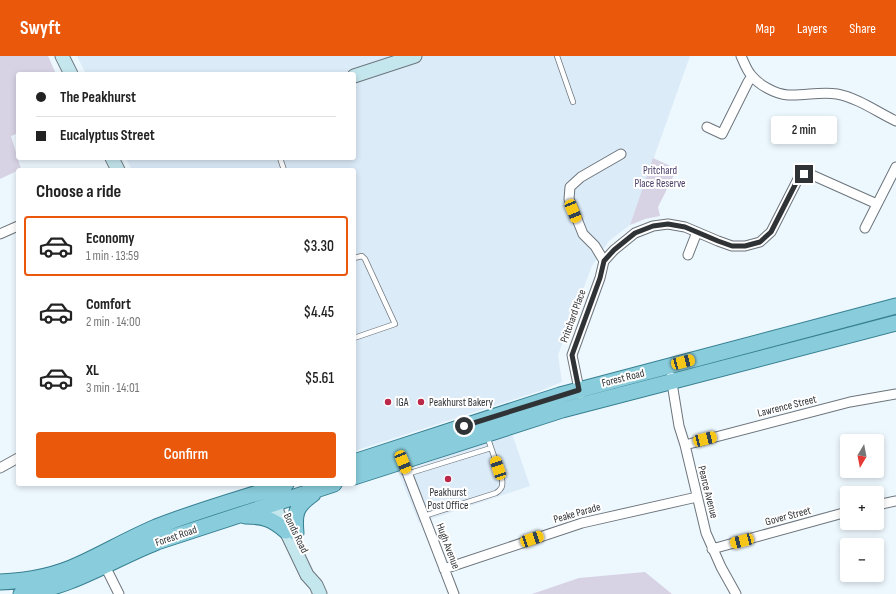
<!DOCTYPE html>
<meta charset="utf-8">
<style>
:root{--surface:#fff;--page:#f6f6f6;--text:#222;--muted:#767676;--line:#e0e0e0;--accent:#ea580c}
body{margin:0;font-family:"Sofia Sans Condensed",sans-serif;background:var(--page);color:var(--text);height:100vh;display:flex;flex-direction:column;font-size:15px;white-space:nowrap}
*{box-sizing:border-box;margin:0}
p{font-size:13px;color:var(--muted)}
.icon{flex:none;width:22px;height:22px;fill:none;stroke:currentColor;stroke-width:2;stroke-linecap:round;stroke-linejoin:round}
.map{position:relative;flex:1;overflow:hidden}
.side{position:absolute;left:16px;top:112px;width:340px;height:318px;display:flex;flex-direction:column;background:var(--surface);border-radius:4px;box-shadow:0 2px 6px #0003}
.side>*{flex:none}
.guide{position:absolute;left:16px;top:16px;width:340px;height:88px;border-radius:4px;box-shadow:0 2px 6px #0003;display:grid;align-content:center;height:88px;padding:0 20px;background:var(--surface)}
.needle{width:26px;rotate:190deg}
.tools{position:absolute;left:840px;top:378px;display:grid;gap:8px}
.tools a{display:grid;place-items:center;width:44px;height:44px;border-radius:4px;background:var(--surface);box-shadow:0 2px 6px #0003;font-size:20px}
.end{position:absolute;width:18px;height:18px;margin:-9px;border:5px solid #303336;background:#fff;box-shadow:0 0 0 2px #fff}
.from{border-radius:50%}
.bubble{position:absolute;height:28px;border-radius:4px;background:var(--surface);box-shadow:0 2px 6px #0003;font-size:13px;font-weight:600;line-height:28px;text-align:center}
.car{position:absolute;width:12px;height:24px;margin:-12px -6px;border-radius:5px;box-shadow:0 0 3px 1px #0007;background:linear-gradient(#f5c518 24%,#345 0 40%,#f5c518 0 76%,#345 0 86%,#f5c518 0)}
.guide b{display:flex;align-items:center;gap:14px;height:38px;font-size:15px}
.guide b+b{border-top:1px solid var(--line)}
.guide i{width:10px;height:10px;background:var(--text)}
ul{padding:0;list-style:none}
li{display:flex;align-items:center;gap:12px;height:60px;margin:0 8px 6px;padding:0 12px;border:2px solid transparent;border-radius:4px}
li div{flex:1}
li b{display:block;font-size:15px}
li em{font-style:normal;font-weight:600}
li.current{border-color:var(--accent)}
li>.icon{width:36px;height:36px;stroke-width:1.5}
h2{padding:0 20px;font-size:18px;line-height:48px}
.cta{display:flex;gap:8px;margin-top:auto;padding:8px 20px}
.cta a{flex:1;height:46px;border-radius:4px;background:var(--accent);color:#fff;font-size:16px;font-weight:600;line-height:46px;text-align:center}
header{display:flex;align-items:center;gap:24px;box-sizing:border-box;height:56px;padding:0 20px;background:var(--accent);color:#fff}
header strong{font-size:19px}
nav{display:flex;gap:22px;margin-inline-start:auto;font-size:14px}
.map>svg:first-child{display:block}
</style>
<header>
<strong>Swyft</strong>
<nav><a>Map</a><a>Layers</a><a>Share</a></nav>
</header>
<div class="map">
<svg width="896" height="538" viewBox="0 0 896 538">
<rect width="100%" height="100%" fill="#edf7fe"/>
<path fill="#dcebf8" d="M77,0H690L630,169L609,185L592,210L558,299L562,326L540,335L354,395V114H132L126,102H354V18H86Z
M511,375L530,430L419,467L399,418Z"/>
<path fill="#d7d3e5" d="M0,0H48L56,18H18V77L11,80L21,113L0,123Z
M653,102L677,113L658,151L660,160L645,163L630,169Z
M645,516L672,538H532L579,522Z"/>
<g fill="none" stroke-linecap="round" stroke-linejoin="round">
<g stroke="#6d757c" stroke-width="6">
<path id="lane" d="M557,0L573,46
M280,102L284,114
M354,202L362,200L365,203L395,268L354,282
M407,418L491,392
M424,460L496,437C502,433 503,430 502,423L487,380"/>
</g>
<g stroke="#6d757c" stroke-width="11">
<path id="street" d="M741,0C744,6 746,13 751,19C759,29 775,38 788,39C805,40 821,35 837,38C858,42 877,56 896,65
M707,71L722,78L748,26L752,20
M865,172L896,111
M0,178L18,170
M688,199L697,176
M604,205L595,190L583,178L569,143L570,131L581,121L621,98
M671,321L679,370L685,389L706,477L721,511L736,538
M580,338L572,299L600,222L604,205L614,194L635,177L653,170L668,168L685,171L718,185L732,190H745L760,186L771,176L798,123L804,118L812,119L877,148
M685,389L850,346L896,338
M403,406L454,538
M0,412L18,402
M877,449L896,445
M712,493L847,456
M105,510L119,538
M444,513L582,467L697,441"/>
</g>
<g stroke="#6d757c" stroke-width="15">
<path id="secondary" d="M62,0L71,18
M354,20L415,0
M112,102L118,114
M274,439L277,447V456L286,475L307,519L316,529L320,538"/>
</g>
<g stroke="#368092" stroke-width="17">
<path id="primary" d="M354,406L560,339L896,250
M354,421L562,354L896,267
M245,460C264,460 272,463 286,475
M296,477C294,457 296,450 313,438
M0,526C27,525 55,520 80,508C106,496 130,482 156,471C199,454 243,442 286,428
M21,538C73,531 109,505 157,486L334,428"/>
</g>
<use href="#lane" stroke="#fff" stroke-width="4.5"/>
<use href="#street" stroke="#fff" stroke-width="9"/>
<use href="#secondary" stroke="#c4e6ed" stroke-width="13"/>
<use href="#primary" stroke="#89ccdb" stroke-width="15"/>
</g>
<g fill="none" stroke-linecap="round" stroke-linejoin="round">
<path stroke="#303336" stroke-width="5" d="M464,370L579,334L572,299L600,222L604,205L614,194L635,177L653,170L668,168L685,171L718,185L732,190H745L760,186L771,176L798,123L804,118"/>
</g>
<g fill="#ba294a" stroke="#fff" stroke-width="1.5">
<circle cx="388" cy="346" r="4"/>
<circle cx="421" cy="346" r="4"/>
<circle cx="448" cy="423" r="4"/>
</g>
<g text-anchor="middle" dominant-baseline="central" stroke-width="4" stroke-linejoin="round" paint-order="stroke">
<g font-size="11" fill="#493e68" stroke="#fff">
<text x="660" y="114">Pritchard<tspan x="660" dy="13">Place Reserve</tspan></text>
</g>
<g font-size="11" fill="#303336" stroke="#fff">
<text transform="translate(573 260) rotate(-70)">Pritchard Place</text>
<text transform="translate(623 322) rotate(-14)">Forest Road</text>
<text transform="translate(787 350) rotate(-14)">Lawrence Street</text>
<text transform="translate(708 436) rotate(76)">Pearce Avenue</text>
<text transform="translate(577 457) rotate(-16)">Peake Parade</text>
<text transform="translate(788 460) rotate(-15)">Gover Street</text>
<text transform="translate(296 477) rotate(64)">Bonds Road</text>
<text transform="translate(176 480) rotate(-19)">Forest Road</text>
<text transform="translate(448 490) rotate(69)">Hugh Avenue</text>
</g>
<g font-size="11" fill="#303336" stroke="#fff" text-anchor="start">
<text x="396" y="346">IGA</text>
<text x="429" y="346">Peakhurst Bakery</text>
<text x="448" y="436" text-anchor="middle">Peakhurst<tspan x="448" dy="13">Post Office</tspan></text>
</g>
</g>
</svg>
<div class="tools">
<a><svg class="needle" viewBox="-14 -14 28 28"><path d="M0-13l5 13h-10z" fill="#e53935"/><path d="M0 13l5-13h-10z" fill="#767676"/></svg></a>
<a>+</a>
<a>−</a>
</div>
<i class="end from" style="left:464px;top:370px"></i>
<i class="end" style="left:804px;top:118px"></i>
<div class="bubble" style="left:771px;top:60px;width:66px">2 min</div>
<i class="car" style="left:573px;top:155px;rotate:158deg"></i>
<i class="car" style="left:683px;top:306px;rotate:75deg"></i>
<i class="car" style="left:705px;top:383px;rotate:76deg"></i>
<i class="car" style="left:403px;top:406px;rotate:158deg"></i>
<i class="car" style="left:498px;top:412px;rotate:342deg"></i>
<i class="car" style="left:532px;top:483px;rotate:71deg"></i>
<i class="car" style="left:742px;top:485px;rotate:255deg"></i>
<div class="guide">
<b><i class="from"></i>The Peakhurst</b>
<b><i></i>Eucalyptus Street</b>
</div>
<section class="side">
<h2>Choose a ride</h2>
<ul>
<li class="current"><svg class="icon" aria-label="car" viewBox="0 0 24 24"><path d="M5 17H2v-5l4-1 3-4h7l3 4 3 1v5h-3M9 17h6M6 11h13"/><circle cx="7" cy="17" r="2"/><circle cx="17" cy="17" r="2"/></svg><div><b>Economy</b><p>1 min · 13:59</p></div><em>$3.30</em></li>
<li><svg class="icon" aria-label="car" viewBox="0 0 24 24"><path d="M5 17H2v-5l4-1 3-4h7l3 4 3 1v5h-3M9 17h6M6 11h13"/><circle cx="7" cy="17" r="2"/><circle cx="17" cy="17" r="2"/></svg><div><b>Comfort</b><p>2 min · 14:00</p></div><em>$4.45</em></li>
<li><svg class="icon" aria-label="car" viewBox="0 0 24 24"><path d="M5 17H2v-5l4-1 3-4h7l3 4 3 1v5h-3M9 17h6M6 11h13"/><circle cx="7" cy="17" r="2"/><circle cx="17" cy="17" r="2"/></svg><div><b>XL</b><p>3 min · 14:01</p></div><em>$5.61</em></li>
</ul>
<div class="cta"><a>Confirm</a></div>
</section>
</div>
